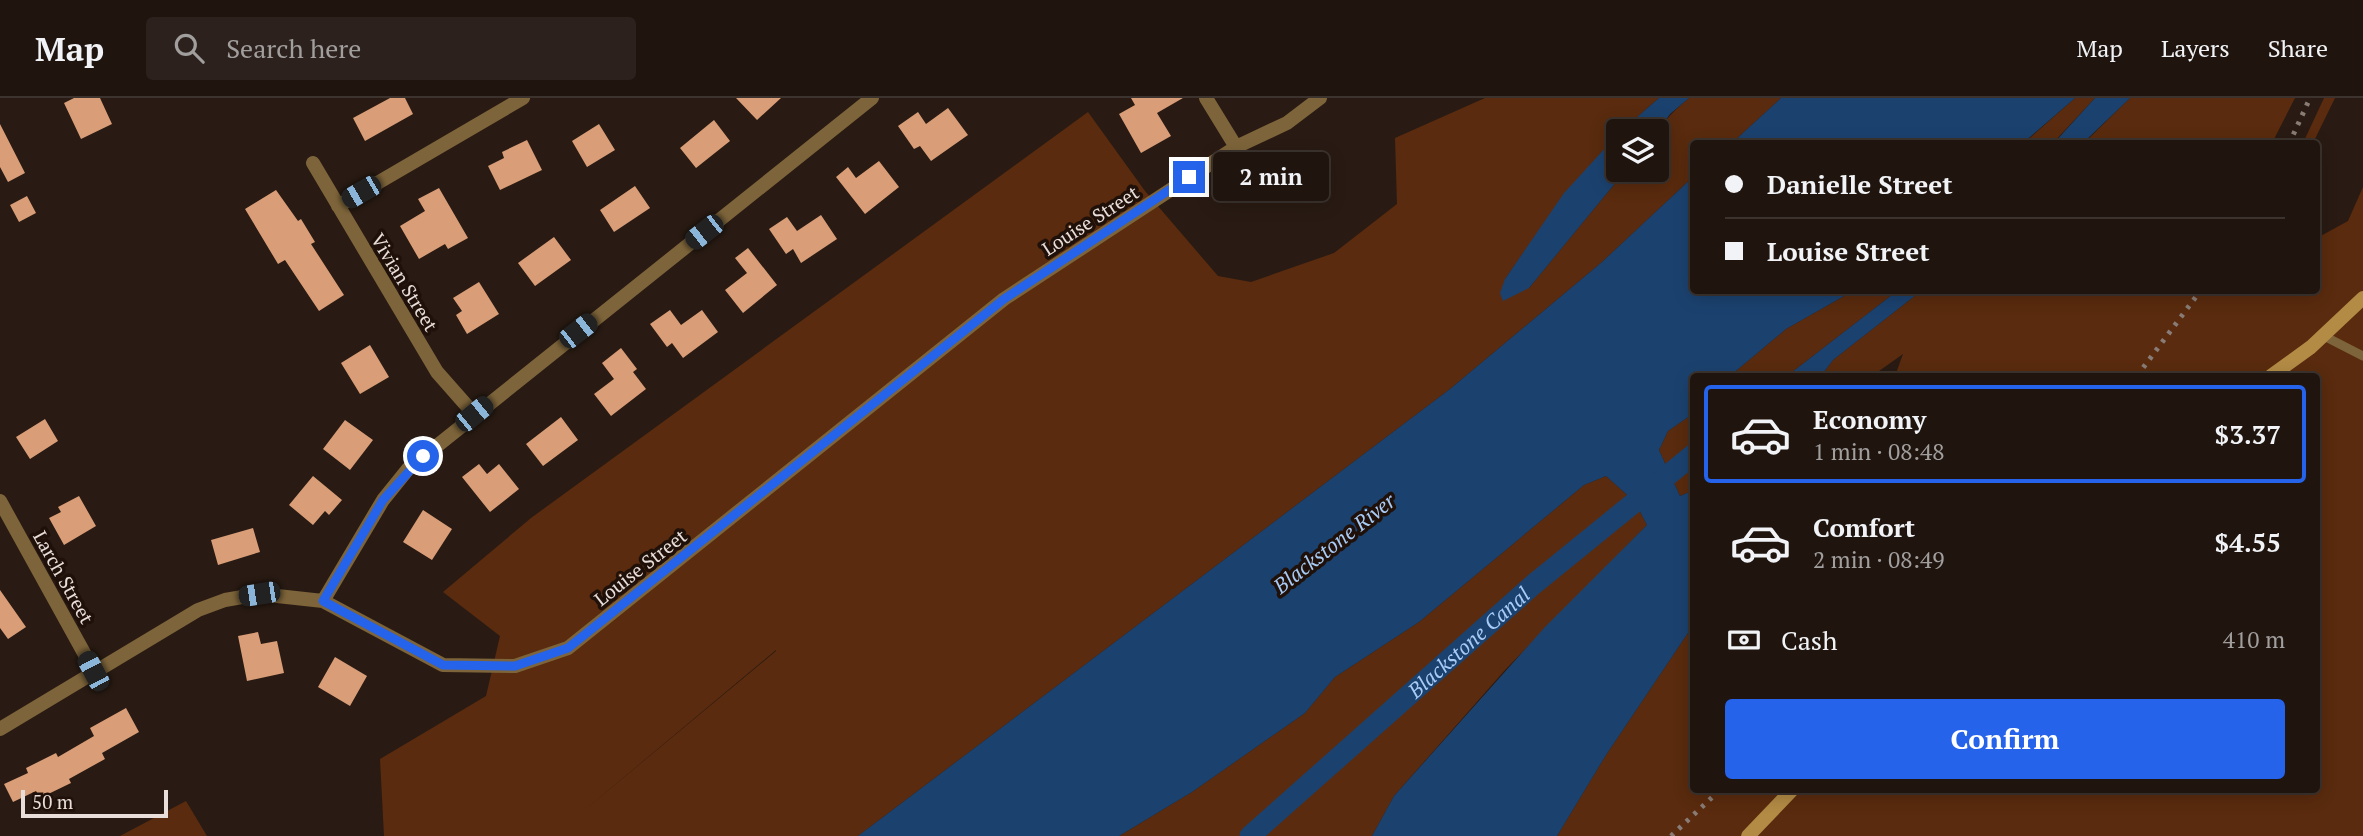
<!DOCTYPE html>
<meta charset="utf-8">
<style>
:root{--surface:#1f140e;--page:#2c211c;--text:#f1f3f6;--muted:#a19e9e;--line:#3c332e;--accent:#2563eb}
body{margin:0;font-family:"PT Serif",serif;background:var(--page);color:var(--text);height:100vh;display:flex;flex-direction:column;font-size:26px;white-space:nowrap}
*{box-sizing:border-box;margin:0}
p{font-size:23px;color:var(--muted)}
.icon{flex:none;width:38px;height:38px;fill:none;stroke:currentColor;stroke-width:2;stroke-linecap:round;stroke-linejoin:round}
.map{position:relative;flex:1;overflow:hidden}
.sheet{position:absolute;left:1690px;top:275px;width:630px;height:420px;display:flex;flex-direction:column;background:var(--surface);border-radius:7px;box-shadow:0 4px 18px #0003,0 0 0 2px var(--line)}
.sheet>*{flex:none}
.guide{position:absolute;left:1690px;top:42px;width:630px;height:154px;border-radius:7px;box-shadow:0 4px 18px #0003,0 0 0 2px var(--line);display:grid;align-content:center;height:154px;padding:0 35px;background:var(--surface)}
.buttons{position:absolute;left:1606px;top:21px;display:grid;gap:14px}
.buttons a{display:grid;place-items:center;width:63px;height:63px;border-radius:7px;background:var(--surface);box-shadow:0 4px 18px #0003,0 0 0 2px var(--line);font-size:35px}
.scale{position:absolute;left:21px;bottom:18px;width:147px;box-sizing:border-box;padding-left:7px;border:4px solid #e9ded9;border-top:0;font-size:19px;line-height:24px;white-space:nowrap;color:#e9ded9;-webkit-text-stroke:5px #1f110a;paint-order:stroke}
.end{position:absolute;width:32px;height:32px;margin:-16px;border:9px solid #2563eb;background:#fff;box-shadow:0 0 0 4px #fff}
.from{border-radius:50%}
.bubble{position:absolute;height:49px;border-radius:7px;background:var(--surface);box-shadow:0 4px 18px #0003,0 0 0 2px var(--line);font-size:23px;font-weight:600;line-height:49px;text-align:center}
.car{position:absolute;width:21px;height:42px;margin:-21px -10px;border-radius:9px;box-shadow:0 0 5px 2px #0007;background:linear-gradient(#222 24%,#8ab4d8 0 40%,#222 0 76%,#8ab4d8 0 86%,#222 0)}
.guide b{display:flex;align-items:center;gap:24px;height:66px;font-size:26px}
.guide b+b{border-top:2px solid var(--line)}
.guide i{width:18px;height:18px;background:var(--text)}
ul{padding:12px 0 0;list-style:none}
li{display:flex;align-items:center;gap:21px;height:98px;margin:0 14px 10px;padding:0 21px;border:4px solid transparent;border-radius:7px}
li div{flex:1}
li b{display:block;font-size:26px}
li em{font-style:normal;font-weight:600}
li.current{border-color:var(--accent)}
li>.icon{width:63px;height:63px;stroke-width:1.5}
.pay{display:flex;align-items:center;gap:18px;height:77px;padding:0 35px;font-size:26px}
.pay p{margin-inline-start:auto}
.primary-button{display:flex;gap:14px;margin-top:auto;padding:14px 35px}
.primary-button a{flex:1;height:80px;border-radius:7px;background:var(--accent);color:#fff;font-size:28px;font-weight:600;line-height:80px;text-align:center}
header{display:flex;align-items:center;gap:42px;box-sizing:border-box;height:98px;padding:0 35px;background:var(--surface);border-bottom:2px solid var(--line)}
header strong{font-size:33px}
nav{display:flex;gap:38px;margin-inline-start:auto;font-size:24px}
.search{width:490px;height:63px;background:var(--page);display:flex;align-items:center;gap:18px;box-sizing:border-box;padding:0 24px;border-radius:7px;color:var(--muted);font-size:26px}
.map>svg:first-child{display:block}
</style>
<header>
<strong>Map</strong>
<div class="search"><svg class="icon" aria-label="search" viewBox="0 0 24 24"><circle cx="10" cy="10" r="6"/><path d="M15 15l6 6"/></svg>Search here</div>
<nav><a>Map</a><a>Layers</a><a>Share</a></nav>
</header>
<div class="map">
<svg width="2363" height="738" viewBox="0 0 2363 738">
<rect width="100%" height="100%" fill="#291b13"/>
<path fill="#5a2b0e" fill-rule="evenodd" d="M1485,0H1659C1595,54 1553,112 1505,181L1529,190L1626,72H1657C1657,31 1657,27 1689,0H1781L1732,45L1694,46V78L1602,164L1450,291L858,738H384L380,661L486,598L500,538L443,494L531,420L1088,14L1145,93L1218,178L1251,184L1334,155L1397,106L1395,40ZM776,552V553L581,715Z
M2075,0H2095L2053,45L2023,46Z
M2130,0H2295L2272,45L2083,46Z
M2324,0H2335L2313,45H2303Z
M2363,89V738H1557L1606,657L1694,526V691H2317V278H1895L1903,256L1872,278H1821L1833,262L1921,193L2317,192V140L2348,123Z
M1853,193H1897L1787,278H1730L1786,231Z
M1694,315V392L1680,398L1659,352L1668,333Z
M1606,378L1635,404L1647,427L1505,572L1394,698L1372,738H1119L1192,694L1305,615L1335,579L1419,524L1584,387Z
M186,703L207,738H120Z"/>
<path fill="#1b426f" d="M1659,0H1689L1670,16L1657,34L1621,33Z
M1781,0H2075L2023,45H1732Z
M2095,0H2130L2083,45H2054Z
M1619,35V72H1626L1529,190L1503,203L1500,195L1505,181L1564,95Z
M1694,78V192L1853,193L1786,231L1730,278H1694V315L1668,333L1659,352L1680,398L1694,392V526L1606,657L1557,738H1372L1394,698L1545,529L1647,427L1635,404L1606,378L1584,387L1419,524L1335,579L1305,615L1192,694L1119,738H858L1450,291L1602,164Z
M1897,193H1921L1833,262L1821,278H1787Z"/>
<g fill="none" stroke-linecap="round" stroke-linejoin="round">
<path stroke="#1b426f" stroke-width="21" id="s1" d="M1250,738L1534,486L1694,356"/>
</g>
<path fill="#d99d77" d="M74,0H100L112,26L81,41L64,5Z
M390,0H405L413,16L365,43L353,20Z
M736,0H781L757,22Z
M1131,0H1183L1157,15L1171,38L1141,55L1119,16L1135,7Z
M948,10L968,37L931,63L920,48L914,51L898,28L918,14L926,26Z
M714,22L730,43L696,70L680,50Z
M0,26L25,75L8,84L0,69Z
M599,26L615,52L587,69L572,43Z
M527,42L542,72L500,92L488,68L504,60L502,54Z
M879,63L899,89L865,116L836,79L848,69L856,80Z
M635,88L650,110L614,134L600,112Z
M439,90L468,140L448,151L445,146L419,161L400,128L425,113L418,101Z
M276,92L298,123L301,121L315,144L311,146L344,197L319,213L285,162L278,166L245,111Z
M27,98L36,115L19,124L10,107Z
M821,117L837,141L801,165L793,151L786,156L769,131L787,119L797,133Z
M554,139L571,162L535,188L518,165Z
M748,150L777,187L743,215L725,192L747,175L735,160Z
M479,184L499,216L467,236L456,217L462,213L453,200Z
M670,212L681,227L702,212L718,234L683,260L672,245L667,249L650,226Z
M370,247L389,279L360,296L341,265Z
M621,250L637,271L633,274L646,291L611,318L594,296L614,281L602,265Z
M561,319L578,342L543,368L526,346Z
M45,321L58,343L30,361L16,339Z
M345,322L373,342L350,372L323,351Z
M479,366L487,376L499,366L519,391L490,414L462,379Z
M313,378L342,402L329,417L325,413L313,427L289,407Z
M79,398L96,428L64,447L49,420L61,414L58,409Z
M423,412L452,431L432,462L403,444Z
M253,430L260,454L218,467L211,442Z
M0,492L26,529L8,541L0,530Z
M258,534L261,546L277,543L284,575L247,583L238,538Z
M335,559L367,578L350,608L318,589Z
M126,610L139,634L102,655L105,661L69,681L71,685L40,700L36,693L13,704L4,686L28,675L26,670L56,655L58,659L94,638L90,630Z"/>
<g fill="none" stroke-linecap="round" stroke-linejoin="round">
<path stroke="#7d643a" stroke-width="9" d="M2322,237L2363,258"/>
<path stroke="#7d643a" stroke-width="14" d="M1206,0L1236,49
M313,65L437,274L474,316
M338,108L523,0
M0,403L94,573
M323,503L383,402L408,371L872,0
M0,631L198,512L225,502L259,496L323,503L443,567L515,568L568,550L1004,201L1236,49L1287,25L1320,0"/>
<path stroke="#b38b45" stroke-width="14" d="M2271,278L2311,249L2363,200
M1748,738L1793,691"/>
<path stroke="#897c76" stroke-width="5" stroke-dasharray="3.5 7" stroke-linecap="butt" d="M2289,46L2310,0
M2137,278L2201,192
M1671,738L1721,691"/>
</g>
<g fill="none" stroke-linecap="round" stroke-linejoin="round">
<path stroke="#2563eb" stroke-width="9" d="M423,358L383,402L323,503L443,567L515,568L568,550L1004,201L1189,79"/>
</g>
<g text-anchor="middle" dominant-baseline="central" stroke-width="7" stroke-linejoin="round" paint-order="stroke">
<g font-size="19" fill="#e9ded9" stroke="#1f110a">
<text transform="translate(1090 122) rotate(-33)">Louise Street</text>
<text transform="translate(405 184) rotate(59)">Vivian Street</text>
<text transform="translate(640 469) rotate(-38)">Louise Street</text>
<text transform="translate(64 479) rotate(61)">Larch Street</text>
</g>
<g font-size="21" font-style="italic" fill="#a8cbf6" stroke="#1f110a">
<text transform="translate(1334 445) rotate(-38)">Blackstone River</text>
<text stroke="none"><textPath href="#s1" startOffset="292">Blackstone Canal</textPath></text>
</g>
</g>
</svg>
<div class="buttons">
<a><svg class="icon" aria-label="layers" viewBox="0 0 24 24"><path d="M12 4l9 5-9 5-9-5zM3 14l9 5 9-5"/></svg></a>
</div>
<div class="scale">50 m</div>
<i class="end from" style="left:423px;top:358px"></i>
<i class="end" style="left:1189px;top:79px"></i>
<div class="bubble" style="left:1213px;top:54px;width:116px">2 min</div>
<i class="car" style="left:361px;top:94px;rotate:240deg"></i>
<i class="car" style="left:704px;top:134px;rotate:232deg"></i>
<i class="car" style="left:578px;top:233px;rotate:52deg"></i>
<i class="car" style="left:474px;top:316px;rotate:51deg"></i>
<i class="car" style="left:259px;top:496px;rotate:261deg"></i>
<i class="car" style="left:93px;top:573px;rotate:332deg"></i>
<div class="guide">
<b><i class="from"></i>Danielle Street</b>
<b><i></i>Louise Street</b>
</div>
<section class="sheet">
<ul>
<li class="current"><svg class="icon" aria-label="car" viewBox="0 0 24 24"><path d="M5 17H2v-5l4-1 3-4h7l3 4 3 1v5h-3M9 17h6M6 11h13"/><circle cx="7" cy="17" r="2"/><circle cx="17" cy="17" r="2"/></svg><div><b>Economy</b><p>1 min · 08:48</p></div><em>$3.37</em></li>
<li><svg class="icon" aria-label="car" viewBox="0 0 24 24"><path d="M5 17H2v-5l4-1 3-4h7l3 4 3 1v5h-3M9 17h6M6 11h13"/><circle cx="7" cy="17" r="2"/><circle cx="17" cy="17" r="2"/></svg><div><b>Comfort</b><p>2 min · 08:49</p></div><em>$4.55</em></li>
</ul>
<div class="pay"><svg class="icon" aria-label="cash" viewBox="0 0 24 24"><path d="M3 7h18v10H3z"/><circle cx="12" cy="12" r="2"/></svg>Cash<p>410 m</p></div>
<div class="primary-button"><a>Confirm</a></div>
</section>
</div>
